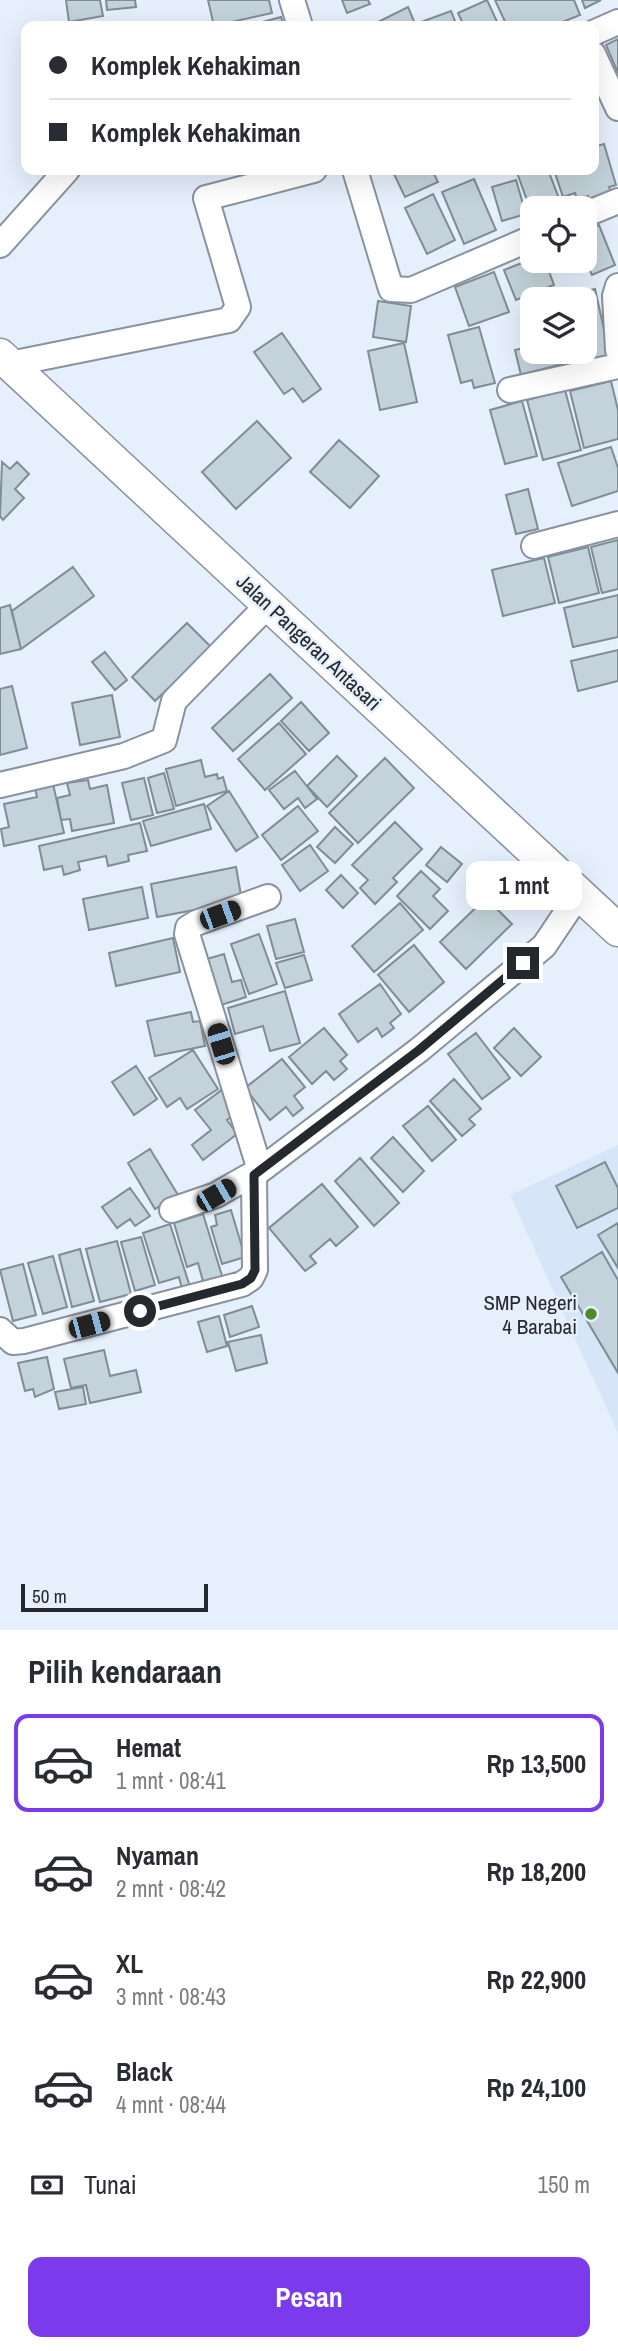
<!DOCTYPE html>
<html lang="id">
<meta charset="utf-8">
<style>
:root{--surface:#fff;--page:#f2f2f3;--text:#2b2b33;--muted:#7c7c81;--line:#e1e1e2;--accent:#7c3aed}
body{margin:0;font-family:"Archivo Narrow",sans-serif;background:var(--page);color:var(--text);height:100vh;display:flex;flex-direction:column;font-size:26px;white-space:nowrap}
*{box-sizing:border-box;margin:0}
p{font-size:23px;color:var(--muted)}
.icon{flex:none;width:38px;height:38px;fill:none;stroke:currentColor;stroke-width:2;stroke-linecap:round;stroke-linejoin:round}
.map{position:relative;height:1630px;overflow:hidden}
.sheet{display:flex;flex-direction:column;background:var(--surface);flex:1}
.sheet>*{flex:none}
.top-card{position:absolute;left:21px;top:21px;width:578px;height:154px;border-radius:14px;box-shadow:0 7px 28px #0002;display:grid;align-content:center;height:154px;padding:0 28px;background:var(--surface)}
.controls{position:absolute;left:520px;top:196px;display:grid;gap:14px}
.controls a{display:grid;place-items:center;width:77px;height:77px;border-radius:14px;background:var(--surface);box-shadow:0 7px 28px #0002;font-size:35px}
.scale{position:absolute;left:21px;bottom:18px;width:187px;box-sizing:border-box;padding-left:7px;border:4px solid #25282d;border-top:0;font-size:19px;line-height:24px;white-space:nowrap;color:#25282d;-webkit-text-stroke:5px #e6effc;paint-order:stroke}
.end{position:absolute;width:32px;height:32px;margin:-16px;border:9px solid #25282d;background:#fff;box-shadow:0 0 0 4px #fff}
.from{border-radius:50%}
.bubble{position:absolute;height:49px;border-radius:14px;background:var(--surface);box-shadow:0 7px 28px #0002;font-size:23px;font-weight:700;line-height:49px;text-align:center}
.car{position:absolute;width:21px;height:42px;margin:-21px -10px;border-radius:9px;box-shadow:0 0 5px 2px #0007;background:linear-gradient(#222 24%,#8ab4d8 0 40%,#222 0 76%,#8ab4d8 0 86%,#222 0)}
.top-card b{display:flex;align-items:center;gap:24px;height:66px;font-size:26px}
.top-card b+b{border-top:2px solid var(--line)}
.top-card i{width:18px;height:18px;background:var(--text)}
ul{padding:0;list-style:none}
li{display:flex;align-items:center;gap:21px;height:98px;margin:0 14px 10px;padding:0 14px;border:4px solid transparent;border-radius:14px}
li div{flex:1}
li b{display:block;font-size:26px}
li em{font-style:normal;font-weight:700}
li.active{border-color:var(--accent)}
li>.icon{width:63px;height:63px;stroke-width:1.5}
h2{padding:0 28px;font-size:32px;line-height:84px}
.pay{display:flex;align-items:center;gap:18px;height:77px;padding:0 28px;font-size:26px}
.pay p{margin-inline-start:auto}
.cta{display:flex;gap:14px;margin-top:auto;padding:14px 28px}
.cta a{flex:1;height:80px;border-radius:14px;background:var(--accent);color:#fff;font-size:28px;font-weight:700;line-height:80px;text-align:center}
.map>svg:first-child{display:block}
</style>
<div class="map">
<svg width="618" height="1630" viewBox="0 0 618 1630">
<rect width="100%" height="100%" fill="#e6effc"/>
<path fill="#d7e5f8" d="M618,1145V1433L510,1195Z"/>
<path fill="#c4d3db" stroke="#7f8d94" stroke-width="2" d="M66,0H100L103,16L69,22Z
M106,0H135L136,7L107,10Z
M208,0H269L272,13L214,26Z
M342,0H368L370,4L347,13Z
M487,0L499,26H464L458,13Z
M495,0H574L580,15L553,26H507Z
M582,0H601L585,8Z
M408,7L416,26H380L378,22Z
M451,11L457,26H423L421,22Z
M281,17L284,26H255V24Z
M618,39V73L606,45Z
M604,144L616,185L609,187L614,201L592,208L588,196L577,199L575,193L563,197L554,170H593V147Z
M392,170H432L438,182L405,197Z
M516,170H548L560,201L531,211Z
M474,179L496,230L464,244L442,192Z
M516,180L526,214L502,221L492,187Z
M433,194L455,240L427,254L405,208Z
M599,225L615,265L592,275L584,258V232Z
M532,259L545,261L554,285L516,300L504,270Z
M494,272L509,312L469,326L455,287Z
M595,289L611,361L587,367L584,352V299H554Z
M378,301L411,306L406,342L373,337Z
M532,318V339L527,319Z
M479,327L495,383L474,388L472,380L461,383L448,335Z
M282,333L321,389L303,402L293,388L284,394L254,352Z
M404,343L417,402L380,410L368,351Z
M532,346V352H559L562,364L521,375L515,350Z
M611,381L618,410V439L584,448L570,391Z
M565,390L581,450L543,460L527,400Z
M522,401L537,456L505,464L490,410Z
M257,421L291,458L236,509L202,472Z
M339,440L379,476L350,508L310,472Z
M611,447L618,468V491L572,506L558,463Z
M2,462L10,469L17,462L29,474L15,489L24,498L3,520L0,516Z
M528,489L538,529L516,534L506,495Z
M618,540V589L602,593L591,547Z
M588,547L599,593L559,603L548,557Z
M544,558L555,603L503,616L492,570Z
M73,567L94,596L21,649L12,611Z
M618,595V637L573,647L564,608Z
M10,605L21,649L0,654V608Z
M187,623L211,647L155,701L132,677Z
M618,650V681L578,691L571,661Z
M105,652L127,680L115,690L92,662Z
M270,674L292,698L233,751L212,728Z
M12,686L27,748L0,755V689Z
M112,695L120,737L80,745L72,703Z
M301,702L329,733L309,751L281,721Z
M279,723L306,754L265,790L238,759Z
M337,756L357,776L327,807L307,786Z
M385,758L414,788L358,843L329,813Z
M201,760L205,777L217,774L218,779L223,777L227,791L176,806L166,769Z
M295,771L317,799L305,808L298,798L284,809L269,790Z
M164,773L174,809L157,813L148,778Z
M144,778L153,815L131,820L122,783Z
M88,780L90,789L107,785L114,823L72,831L70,819L61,820L57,798L70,795L67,783Z
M53,784L64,833L4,846L1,829L9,827L4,804L37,797L35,787Z
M229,791L258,837L236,851L207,806Z
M204,804L211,829L151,846L143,821Z
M298,806L318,831L281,860L262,835Z
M395,822L422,849L393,878L397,882L375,904L360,888L368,880L352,865Z
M140,823L147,851L128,855L129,861L108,866L106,856L78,862L80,870L64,875L62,866L44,870L39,846Z
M335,827L353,844L335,863L317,847Z
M310,845L328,871L300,891L282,865Z
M441,847L462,864L447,882L426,865Z
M236,867L242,901L157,917L151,884Z
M421,871L440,889L433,896L448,911L430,929L397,896Z
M341,875L358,893L343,908L326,890Z
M142,887L148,918L89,930L83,899Z
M486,898L512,924L466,969L440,942Z
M400,903L423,930L374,972L352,946Z
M295,919L304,952L276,959L267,926Z
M259,934L277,984L249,994L231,944Z
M173,938L180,972L116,986L109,953Z
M414,945L444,982L409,1012L378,975Z
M224,954L232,982L241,980L246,997L221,1005L207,959Z
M304,955L312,980L285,988L276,963Z
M380,984L401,1014L390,1023L394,1028L382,1037L377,1028L358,1042L339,1014Z
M285,991L300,1043L270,1051L263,1026L235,1034L228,1008Z
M191,1012L193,1022L200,1021L205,1046L155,1056L147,1021Z
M324,1028L347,1055L340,1061L347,1069L334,1080L326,1071L312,1084L289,1057Z
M514,1028L541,1057L521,1076L494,1048Z
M476,1033L510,1078L482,1099L448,1054Z
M193,1050L218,1089L187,1109L180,1098L167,1107L149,1078Z
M282,1059L305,1087L294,1096L303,1108L293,1116L286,1107L270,1120L245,1088Z
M136,1066L157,1099L134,1115L112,1082Z
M454,1079L481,1109L469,1119L475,1125L462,1136L430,1101Z
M223,1089L239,1110L227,1120L237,1134L203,1160L192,1145L211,1130L195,1110Z
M428,1106L456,1140L432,1161L403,1126Z
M393,1137L424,1171L403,1192L371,1158Z
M150,1149L178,1195L155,1209L128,1163Z
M360,1158L399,1203L374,1226L335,1181Z
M605,1162L618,1188V1208L577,1228L556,1186Z
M322,1184L358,1227L336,1246L330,1239L310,1256L316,1263L305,1271L269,1228Z
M130,1188L150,1216L135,1226L130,1219L117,1228L102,1207Z
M231,1210L245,1257L222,1264L211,1227L217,1225L215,1215Z
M203,1214L223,1279L204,1285L198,1263L187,1267L174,1223Z
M618,1223V1268L598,1235Z
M170,1224L190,1287L182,1289L179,1277L159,1283L143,1233Z
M141,1237L155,1285L135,1291L121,1242Z
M117,1241L131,1294L100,1302L86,1249Z
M80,1249L94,1301L72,1307L59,1255Z
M602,1252L618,1280V1373L561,1277Z
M53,1256L67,1307L43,1314L28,1263Z
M23,1264L36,1315L13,1321L0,1270Z
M252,1306L259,1327L230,1337L224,1315Z
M219,1316L227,1346L207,1352L198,1322Z
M261,1335L267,1363L236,1371L228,1342Z
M104,1350L110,1376L136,1370L141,1392L90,1403L86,1385L71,1388L64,1359Z
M47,1357L54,1389L35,1397L33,1389L25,1391L18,1363Z
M83,1387L86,1404L59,1409L55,1392Z"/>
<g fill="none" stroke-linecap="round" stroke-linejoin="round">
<g stroke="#8a929e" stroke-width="28">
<path id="minor" d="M292,0L300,26
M593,33L618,22
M593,54L618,108
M355,170L391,289L411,290L532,238
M584,215L618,201
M0,245L67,170
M618,286L615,296L618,350
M10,364L229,320L238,307L206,198L314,170
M510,390L618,366
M534,546L618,524
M0,785L124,756L164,740L174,701L268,605
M172,1210L216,1195L260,1170L187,934L188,928L196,923L268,897
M0,1330L13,1342L24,1341L242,1284L251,1278L255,1270L254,1175L419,1050L544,946L579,894"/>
</g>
<g stroke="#8a929e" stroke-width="35">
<path id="major" d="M0,355L618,930"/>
</g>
<use href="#minor" stroke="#fff" stroke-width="24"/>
<use href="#major" stroke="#fff" stroke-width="32"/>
</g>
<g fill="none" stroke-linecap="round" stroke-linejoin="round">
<path stroke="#25282d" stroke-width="9" d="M140,1311L242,1284L251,1278L255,1270L254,1175L419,1050L523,963"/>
</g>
<circle fill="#4d8a29" stroke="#e6effc" stroke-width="2.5" cx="591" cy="1314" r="7"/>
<g text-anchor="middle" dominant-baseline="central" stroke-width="5" stroke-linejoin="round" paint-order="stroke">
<g font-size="21" fill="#25282d" stroke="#e6effc">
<text transform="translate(309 642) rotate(43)">Jalan Pangeran Antasari</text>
</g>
<g font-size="21" fill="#25282d" stroke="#e6effc" text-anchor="end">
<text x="577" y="1302">SMP Negeri<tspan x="577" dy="24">4 Barabai</tspan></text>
</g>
</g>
</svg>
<div class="controls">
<a><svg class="icon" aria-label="locate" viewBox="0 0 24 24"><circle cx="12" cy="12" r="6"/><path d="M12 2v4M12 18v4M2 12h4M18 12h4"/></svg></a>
<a><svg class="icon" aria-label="layers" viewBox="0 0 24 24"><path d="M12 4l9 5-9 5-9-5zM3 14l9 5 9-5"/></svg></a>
</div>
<div class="scale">50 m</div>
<i class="end from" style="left:140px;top:1311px"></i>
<i class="end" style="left:523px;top:963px"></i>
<div class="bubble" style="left:466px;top:861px;width:116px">1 mnt</div>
<i class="car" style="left:220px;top:915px;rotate:70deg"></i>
<i class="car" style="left:221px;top:1044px;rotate:343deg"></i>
<i class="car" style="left:216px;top:1195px;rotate:60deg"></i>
<i class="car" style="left:89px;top:1325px;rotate:75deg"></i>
<div class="top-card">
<b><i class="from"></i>Komplek Kehakiman</b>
<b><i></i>Komplek Kehakiman</b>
</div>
</div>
<section class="sheet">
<h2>Pilih kendaraan</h2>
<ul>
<li class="active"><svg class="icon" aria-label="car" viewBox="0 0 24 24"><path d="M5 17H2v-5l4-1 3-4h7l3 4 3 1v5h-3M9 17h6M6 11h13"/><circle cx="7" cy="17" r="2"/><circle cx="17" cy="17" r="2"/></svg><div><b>Hemat</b><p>1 mnt · 08:41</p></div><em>Rp 13,500</em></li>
<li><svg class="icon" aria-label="car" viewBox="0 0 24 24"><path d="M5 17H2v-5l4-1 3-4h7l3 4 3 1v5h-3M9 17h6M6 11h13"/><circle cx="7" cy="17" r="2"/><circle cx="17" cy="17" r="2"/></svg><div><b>Nyaman</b><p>2 mnt · 08:42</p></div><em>Rp 18,200</em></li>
<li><svg class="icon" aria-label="car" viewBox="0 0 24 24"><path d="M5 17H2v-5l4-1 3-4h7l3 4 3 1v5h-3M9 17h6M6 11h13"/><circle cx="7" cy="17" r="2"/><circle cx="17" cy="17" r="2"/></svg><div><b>XL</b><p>3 mnt · 08:43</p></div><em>Rp 22,900</em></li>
<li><svg class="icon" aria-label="car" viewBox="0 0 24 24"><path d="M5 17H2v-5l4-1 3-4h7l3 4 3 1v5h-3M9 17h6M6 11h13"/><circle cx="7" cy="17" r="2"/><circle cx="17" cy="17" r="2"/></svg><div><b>Black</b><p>4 mnt · 08:44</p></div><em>Rp 24,100</em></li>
</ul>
<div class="pay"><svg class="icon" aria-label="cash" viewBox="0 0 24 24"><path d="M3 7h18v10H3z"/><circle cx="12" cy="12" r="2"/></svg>Tunai<p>150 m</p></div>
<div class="cta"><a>Pesan</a></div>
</section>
